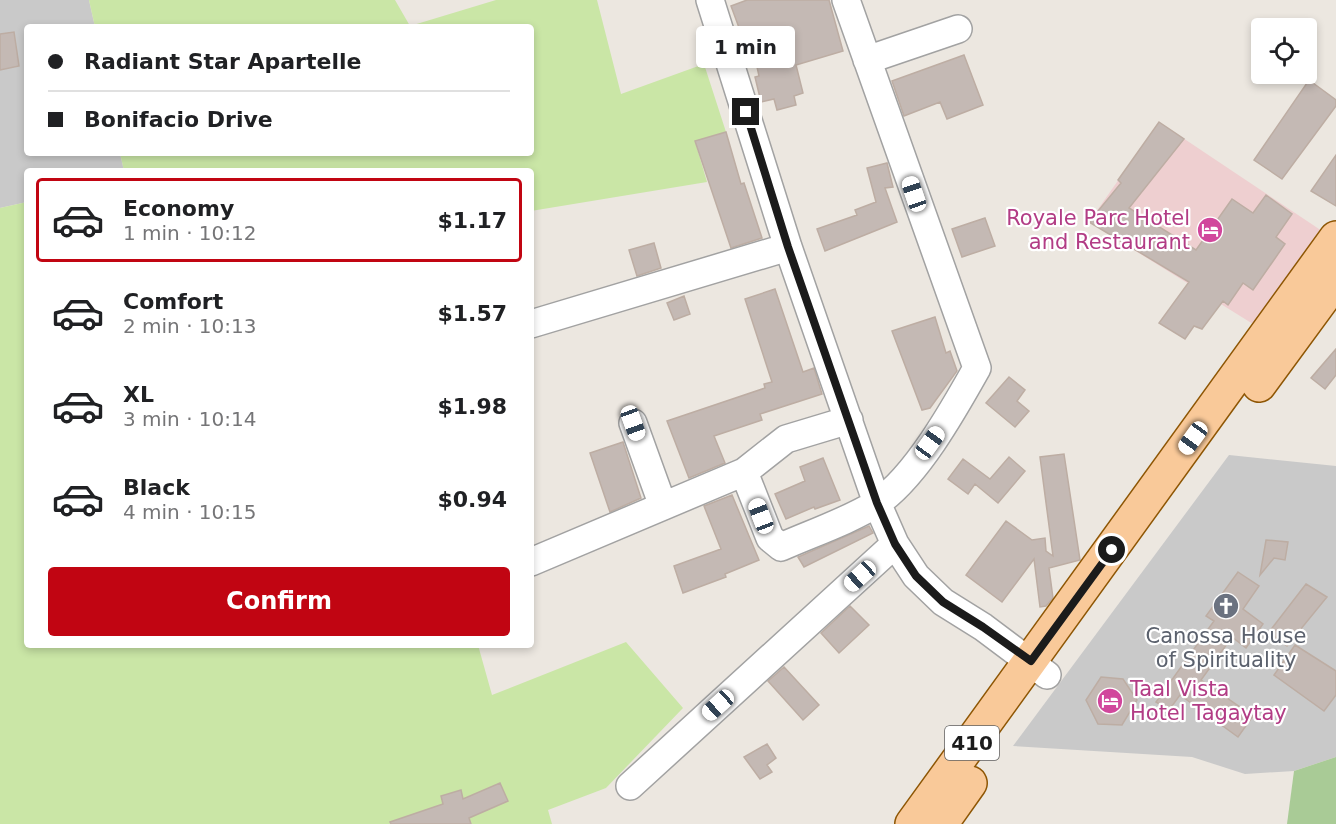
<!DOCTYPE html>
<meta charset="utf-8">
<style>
:root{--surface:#fff;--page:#f2f2f2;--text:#202124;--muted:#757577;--line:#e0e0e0;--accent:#c10512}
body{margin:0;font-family:"DejaVu Sans",sans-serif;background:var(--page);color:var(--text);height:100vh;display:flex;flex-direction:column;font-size:22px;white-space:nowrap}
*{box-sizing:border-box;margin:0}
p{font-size:20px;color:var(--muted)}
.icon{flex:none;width:33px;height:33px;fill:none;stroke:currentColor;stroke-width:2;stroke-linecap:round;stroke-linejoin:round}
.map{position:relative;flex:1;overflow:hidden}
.sheet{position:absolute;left:24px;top:168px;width:510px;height:480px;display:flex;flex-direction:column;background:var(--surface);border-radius:6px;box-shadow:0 3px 9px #0003}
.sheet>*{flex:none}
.top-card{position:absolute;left:24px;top:24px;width:510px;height:132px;border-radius:6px;box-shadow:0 3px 9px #0003;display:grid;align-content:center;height:132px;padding:0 24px;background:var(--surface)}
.tools{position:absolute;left:1251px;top:18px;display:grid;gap:12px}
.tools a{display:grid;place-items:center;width:66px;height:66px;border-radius:6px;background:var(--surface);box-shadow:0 3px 9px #0003;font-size:30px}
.end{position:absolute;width:27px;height:27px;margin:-14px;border:8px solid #1b1b1b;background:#fff;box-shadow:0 0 0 3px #fff}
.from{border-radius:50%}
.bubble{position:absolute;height:42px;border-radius:6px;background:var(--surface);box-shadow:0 3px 9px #0003;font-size:20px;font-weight:600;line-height:42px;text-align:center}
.car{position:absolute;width:18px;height:36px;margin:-18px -9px;border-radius:8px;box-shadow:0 0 4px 2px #0007;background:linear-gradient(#fff 24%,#345 0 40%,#fff 0 76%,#345 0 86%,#fff 0)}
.top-card b{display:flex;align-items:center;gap:21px;height:57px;font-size:22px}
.top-card b+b{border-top:2px solid var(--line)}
.top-card i{width:15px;height:15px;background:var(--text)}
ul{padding:10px 0 0;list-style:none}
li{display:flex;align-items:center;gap:18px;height:84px;margin:0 12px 9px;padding:0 12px;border:3px solid transparent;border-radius:6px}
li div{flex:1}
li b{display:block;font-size:22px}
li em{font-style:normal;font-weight:600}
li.selected{border-color:var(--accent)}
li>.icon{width:54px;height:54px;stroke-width:1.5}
.cta{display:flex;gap:12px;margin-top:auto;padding:12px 24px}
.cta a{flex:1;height:69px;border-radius:6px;background:var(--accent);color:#fff;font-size:24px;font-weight:600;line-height:69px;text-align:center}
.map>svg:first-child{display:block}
</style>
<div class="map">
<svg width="1336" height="824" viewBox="0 0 1336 824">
<rect width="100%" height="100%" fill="#ece7e0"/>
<path fill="#eecfd0" d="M1159,122L1331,237L1261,329L1089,222Z"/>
<path fill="#c9c9c9" d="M0,0H89L95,27H27V153H120L124,171H27V202L0,208Z
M1229,455L1336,466V757L1294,771L1245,774L1192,757L1013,746Z"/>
<path fill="#cae6a6" d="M89,0H395L410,26L496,0H597L621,94L704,64L726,132L695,141L707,182L531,211V171H124L120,153H531V27H95Z
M27,202V645H478L492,695L626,642L683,708L606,788L548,810L552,824H0V208Z"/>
<path fill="#a9cb96" d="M1336,757V824H1287L1294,771Z"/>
<path fill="#c4b9b4" stroke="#bdada3" stroke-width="1.5" d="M747,0H829L843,51L796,65L803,93L794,96L796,105L777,110L774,99L761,102L755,77L759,76L749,30L741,33L731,6Z
M14,32L19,66L0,70V34Z
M964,55L983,105L947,119L940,102L904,116L892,81Z
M1309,80L1336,100V106L1282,179L1254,160Z
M1159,122L1184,139L1129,208L1196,250L1232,199L1253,213L1266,195L1292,214L1276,237L1285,244L1253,290L1243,283L1228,305L1223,301L1202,329L1194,326L1185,339L1159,323L1189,282L1089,222L1121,183L1118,180Z
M726,132L741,184L744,183L762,238L731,248L695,141Z
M1336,155V206L1311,191Z
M887,163L893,187L885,188L897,222L825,251L817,229L857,215L855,210L876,202L867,168Z
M985,218L995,246L962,257L952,229Z
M654,243L661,268L637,276L629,250Z
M775,289L803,372L814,368L822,394L760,414L762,420L714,436L725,463L689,478L667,421L765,388L764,384L772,382L745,299Z
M684,296L690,314L674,320L667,303Z
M935,317L946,353L950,351L957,371L930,408L922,410L892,331Z
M1336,349V375L1325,389L1311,378Z
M1009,377L1025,390L1017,401L1029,411L1015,427L986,403Z
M623,442L641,498L610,512L590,453Z
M1064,454L1080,560L1049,568L1053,598L1046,606L1040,607L1034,559L1002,602L966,575L1006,521L1032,540L1045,538L1046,551L1053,556L1040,457Z
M1009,457L1025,471L998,503L975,484L968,494L948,479L963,459L990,479Z
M823,458L840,500L815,509L814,507L786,519L775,494L805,481L800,467Z
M732,495L759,560L725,574L726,577L683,593L674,566L721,549L704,506Z
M869,526L873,533L804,567L798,557Z
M1266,540L1288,542L1285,560L1274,558L1260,575Z
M1238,572L1259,586L1243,609L1263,624L1246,648L1232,637L1201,680L1253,716L1238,737L1180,695L1169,710L1156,702L1214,621L1206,616Z
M1306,584L1327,597L1287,646L1269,632Z
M850,606L869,625L839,653L821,633Z
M1295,645L1336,671V695L1324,711L1274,675Z
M784,667L819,705L803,720L768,681Z
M1101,677L1123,679L1137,700L1122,725L1098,724L1086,700Z
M767,744L776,758L767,765L772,772L760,779L744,757Z
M500,783L508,801L469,818L471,824H391L390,822L443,804L441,796L461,790L463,799Z"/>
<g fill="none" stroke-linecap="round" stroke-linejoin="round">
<g stroke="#a2a2a2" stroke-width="30">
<path id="minor" d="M710,0L788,247L877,503L895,544L916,576L943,602L983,627L1047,675
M867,60L958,29
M531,324L788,247
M633,423L663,506
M744,472L770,538L781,547C810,534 851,520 877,503C916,477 954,409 977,368L846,0
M531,562L744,472L786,439L849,420
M630,786L895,544"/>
</g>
<g stroke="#8e5604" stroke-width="36">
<path id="major" d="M1259,385L1336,280
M912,824L1336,238
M941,824L970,783"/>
</g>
<use href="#minor" stroke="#fff" stroke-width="27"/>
<use href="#major" stroke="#f9c999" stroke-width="33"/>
</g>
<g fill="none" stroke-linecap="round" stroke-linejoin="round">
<path stroke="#1b1b1b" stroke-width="8" d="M746,112L788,247L877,503L895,544L916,576L943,602L983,627L1031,661L1112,550"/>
</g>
<defs>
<g id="hotel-disc" transform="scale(1.35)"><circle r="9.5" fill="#d1479c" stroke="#fff"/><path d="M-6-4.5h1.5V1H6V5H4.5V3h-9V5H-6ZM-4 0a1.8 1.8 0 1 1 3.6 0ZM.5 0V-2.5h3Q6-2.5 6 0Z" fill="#fff"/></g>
<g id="church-disc" transform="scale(1.35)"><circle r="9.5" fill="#6b7280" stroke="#fff"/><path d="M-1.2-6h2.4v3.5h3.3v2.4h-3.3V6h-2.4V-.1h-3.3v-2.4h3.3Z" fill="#fff"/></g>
</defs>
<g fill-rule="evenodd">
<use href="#hotel-disc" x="1210" y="230"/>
<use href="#church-disc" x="1226" y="606"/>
<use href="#hotel-disc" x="1110" y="701"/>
</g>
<g text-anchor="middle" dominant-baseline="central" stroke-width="4.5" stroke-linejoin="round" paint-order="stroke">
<rect fill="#fff" stroke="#5f5f5f" stroke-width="1.5" x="945" y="726" width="54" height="34" rx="4.5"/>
<g font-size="20" font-weight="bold" fill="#1b1b1b">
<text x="972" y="743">410</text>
</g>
<g font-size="21" fill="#b23c85" stroke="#fff" text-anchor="end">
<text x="1190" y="218">Royale Parc Hotel<tspan x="1190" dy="24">and Restaurant</tspan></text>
<text x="1130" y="689" text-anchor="start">Taal Vista<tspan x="1130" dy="24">Hotel Tagaytay</tspan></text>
</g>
<g font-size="21" fill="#5b616d" stroke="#fff">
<text x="1226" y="636">Canossa House<tspan x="1226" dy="24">of Spirituality</tspan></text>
</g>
</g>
</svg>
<div class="tools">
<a><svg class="icon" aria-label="locate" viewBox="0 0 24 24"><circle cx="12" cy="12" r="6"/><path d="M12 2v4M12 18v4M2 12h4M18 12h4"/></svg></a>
</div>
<i class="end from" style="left:1112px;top:550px"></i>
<i class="end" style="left:746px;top:112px"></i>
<div class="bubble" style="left:696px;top:26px;width:99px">1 min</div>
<i class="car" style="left:914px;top:194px;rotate:341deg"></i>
<i class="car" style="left:633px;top:423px;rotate:160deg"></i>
<i class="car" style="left:1193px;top:438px;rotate:216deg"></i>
<i class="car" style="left:930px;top:443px;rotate:36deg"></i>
<i class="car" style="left:761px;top:516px;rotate:339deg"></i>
<i class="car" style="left:860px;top:576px;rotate:228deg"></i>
<i class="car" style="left:718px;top:705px;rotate:228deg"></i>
<div class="top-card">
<b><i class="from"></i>Radiant Star Apartelle</b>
<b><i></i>Bonifacio Drive</b>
</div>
<section class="sheet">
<ul>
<li class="selected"><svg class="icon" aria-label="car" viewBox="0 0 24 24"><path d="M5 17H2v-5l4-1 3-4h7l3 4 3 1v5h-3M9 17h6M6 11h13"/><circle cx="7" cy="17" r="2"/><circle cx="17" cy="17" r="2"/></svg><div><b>Economy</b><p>1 min · 10:12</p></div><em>$1.17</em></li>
<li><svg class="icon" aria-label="car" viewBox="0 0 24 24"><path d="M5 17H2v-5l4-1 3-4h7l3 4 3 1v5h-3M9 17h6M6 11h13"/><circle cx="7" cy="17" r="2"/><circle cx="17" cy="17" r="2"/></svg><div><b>Comfort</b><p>2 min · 10:13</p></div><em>$1.57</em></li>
<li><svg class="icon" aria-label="car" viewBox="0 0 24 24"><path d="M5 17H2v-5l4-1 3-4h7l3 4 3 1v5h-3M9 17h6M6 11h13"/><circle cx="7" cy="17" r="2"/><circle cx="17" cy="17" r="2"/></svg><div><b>XL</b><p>3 min · 10:14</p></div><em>$1.98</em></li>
<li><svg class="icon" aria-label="car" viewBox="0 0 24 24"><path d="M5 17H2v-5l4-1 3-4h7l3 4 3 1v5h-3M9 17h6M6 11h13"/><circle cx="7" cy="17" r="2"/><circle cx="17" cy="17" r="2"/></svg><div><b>Black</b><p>4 min · 10:15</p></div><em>$0.94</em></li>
</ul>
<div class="cta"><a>Confirm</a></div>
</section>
</div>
